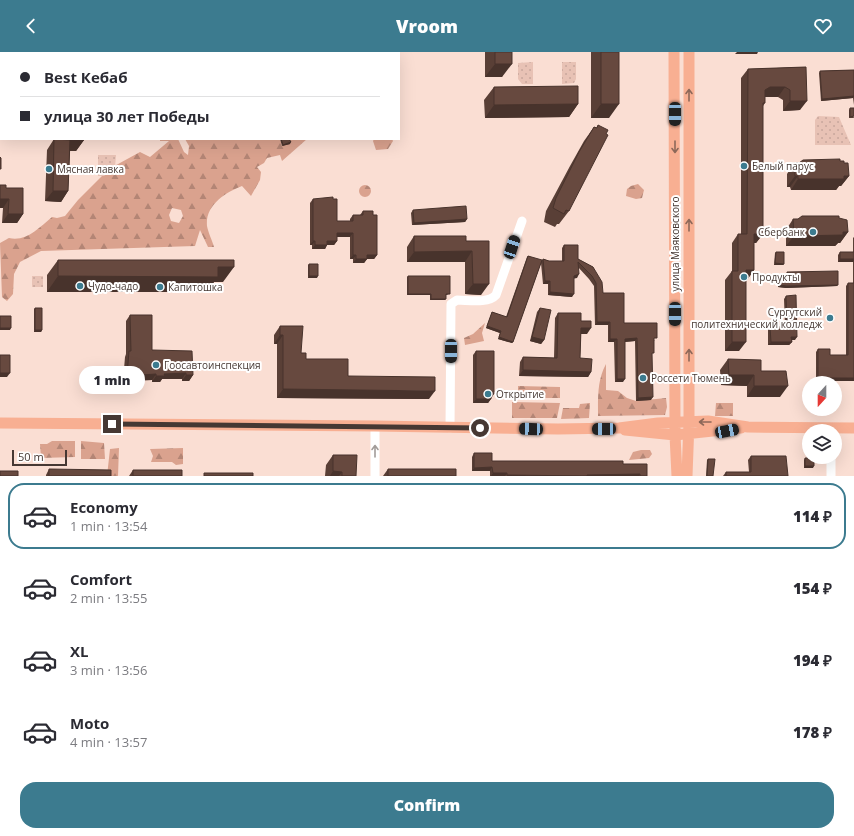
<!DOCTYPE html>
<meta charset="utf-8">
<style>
:root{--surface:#fff;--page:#f7f7f7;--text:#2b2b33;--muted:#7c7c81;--line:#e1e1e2;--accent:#3c7b8f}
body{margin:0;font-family:"Open Sans",sans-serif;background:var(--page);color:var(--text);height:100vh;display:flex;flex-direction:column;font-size:15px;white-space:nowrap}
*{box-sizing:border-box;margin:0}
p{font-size:13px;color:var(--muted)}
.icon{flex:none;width:22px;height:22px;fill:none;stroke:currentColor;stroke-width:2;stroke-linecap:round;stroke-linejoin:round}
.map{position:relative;height:424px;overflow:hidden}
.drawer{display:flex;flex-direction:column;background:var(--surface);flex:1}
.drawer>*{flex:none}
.top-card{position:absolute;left:0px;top:0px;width:400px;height:88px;box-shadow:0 4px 16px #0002;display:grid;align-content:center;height:88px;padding:0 20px;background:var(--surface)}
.needle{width:26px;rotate:201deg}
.tools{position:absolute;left:802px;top:324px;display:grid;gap:8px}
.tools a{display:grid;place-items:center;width:40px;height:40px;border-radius:50%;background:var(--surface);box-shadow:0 4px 16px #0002;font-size:20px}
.scale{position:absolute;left:12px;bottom:10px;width:55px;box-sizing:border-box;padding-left:4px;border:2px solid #463833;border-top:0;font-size:11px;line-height:14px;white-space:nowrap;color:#463833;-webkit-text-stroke:3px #fff;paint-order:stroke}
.end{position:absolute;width:18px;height:18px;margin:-9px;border:5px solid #463833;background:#fff;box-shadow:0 0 0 2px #fff}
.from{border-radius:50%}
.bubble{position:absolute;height:28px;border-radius:14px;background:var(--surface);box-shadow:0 4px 16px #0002;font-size:13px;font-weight:800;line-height:28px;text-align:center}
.car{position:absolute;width:12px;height:24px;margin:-12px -6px;border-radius:5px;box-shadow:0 0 3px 1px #0007;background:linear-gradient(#222 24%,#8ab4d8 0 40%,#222 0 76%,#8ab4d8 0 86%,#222 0)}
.top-card b{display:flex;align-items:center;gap:14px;height:38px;font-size:15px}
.top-card b+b{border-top:1px solid var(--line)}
.top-card i{width:10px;height:10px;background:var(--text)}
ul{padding:7px 0 0;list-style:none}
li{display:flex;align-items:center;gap:12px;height:66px;margin:0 8px 6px;padding:0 12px;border:2px solid transparent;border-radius:16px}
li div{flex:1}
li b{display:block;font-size:15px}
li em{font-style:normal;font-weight:800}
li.selected{border-color:var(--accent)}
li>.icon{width:36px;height:36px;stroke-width:1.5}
.primary-button{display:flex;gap:8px;margin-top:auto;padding:8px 20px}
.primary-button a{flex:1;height:46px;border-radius:16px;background:var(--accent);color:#fff;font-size:16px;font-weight:800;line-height:46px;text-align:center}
header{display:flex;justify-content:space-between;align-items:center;height:52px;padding:0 20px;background:var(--accent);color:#fff;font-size:18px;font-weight:800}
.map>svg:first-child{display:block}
</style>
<header><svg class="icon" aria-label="back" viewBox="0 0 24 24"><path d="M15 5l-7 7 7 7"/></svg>Vroom<svg class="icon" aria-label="heart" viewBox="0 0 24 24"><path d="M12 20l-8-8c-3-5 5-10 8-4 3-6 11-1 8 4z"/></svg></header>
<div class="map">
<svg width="854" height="424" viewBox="0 0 854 424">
<defs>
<pattern id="forest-firs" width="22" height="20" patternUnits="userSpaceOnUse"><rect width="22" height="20" fill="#daa28e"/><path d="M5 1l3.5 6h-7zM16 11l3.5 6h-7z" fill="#b38575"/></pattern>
<pattern id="park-dots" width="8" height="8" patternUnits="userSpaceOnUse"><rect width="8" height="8" fill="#e8c2b5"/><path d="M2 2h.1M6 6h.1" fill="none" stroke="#c8a79c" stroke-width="1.8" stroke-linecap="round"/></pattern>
</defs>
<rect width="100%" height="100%" fill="#faded3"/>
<path fill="url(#forest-firs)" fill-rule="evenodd" d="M188,0H343L188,1Z
M160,87H178L184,100L188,103L189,94L185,87H280L282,94L288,87H307L282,109L280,103L267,106L264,111L257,115L261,120L260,128L251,144L242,134C226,140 205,153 207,174C208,180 212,188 214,195H208L200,178L195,194L41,199L20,210L14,222L13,242L7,249L2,245L0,191L9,186C26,190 39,176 52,165L57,166L65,164L78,148L109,117L140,100L150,105L169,89H160ZM172,156L181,158L183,164L179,171L171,169L169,163Z
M374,87H392L393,89L388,97L376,98L373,89Z
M638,132L644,138L642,146L636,147L626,144L627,137L631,134Z
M359 139a6 6 0 1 1 12 0a6 6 0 1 1-12 0Z
M485,271L482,281L484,289L465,293L464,286L473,282Z
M606,312V338L618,339L627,346L636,349L666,346L667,355L665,363L598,364C598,347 597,328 606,312Z
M518,334L560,335V346H518Z
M512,350L560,351L557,366H512Z
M590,351L589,366L561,367L563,356H579L580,352Z
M716,351H733V364H715Z
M52,389H75V405L41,406L40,392H47Z
M81,389L104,391L105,407H81Z
M119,396L118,424H107L110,397Z
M183,396V412L176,413L172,410H151L153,404L150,397Z
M641,398H650L652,402L649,406L629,408L633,400Z"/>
<path fill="url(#park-dots)" d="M533,10V32H522L518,27V11Z
M562,10H576V27L574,31L562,32Z
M818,64L839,65L851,93H815V68Z
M98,103H116L115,115L104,124H98Z
M32,224H43V235H32Z"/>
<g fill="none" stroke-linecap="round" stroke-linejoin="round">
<path stroke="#fff" stroke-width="9" d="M450,376L451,252L457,248C468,248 488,252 496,243L522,169
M831,405V424
M375,424V374"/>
<path stroke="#f8af92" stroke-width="11" d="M674,0L675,383L677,424
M0,371L375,374L558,377L619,376L658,371L708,369L748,375L854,376
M625,378L675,383L741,376
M687,424L689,370V0"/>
</g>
<path fill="#593f36" d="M0,0H19V1H1V75H0Z
M44,0H72L71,1H44Z
M130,0H152V1H130Z
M485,0H512L502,25H485Z
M591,0H619L609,66H591Z
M806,15L800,58L783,59V48L778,45H765V51L763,54V182L756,191H754V218L747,228H746L739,299H725V228L732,219V191L738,182H741V26L748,17Z
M854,18V53L853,46L821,49L819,21L820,19Z
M494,35L578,52L569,65L485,66L484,48Z
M850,56L854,66H849V58Z
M598,73L569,159L559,172H557L555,175L544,170L546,159L570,114L584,89L594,75L596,76Z
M54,87H84V88L76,99H70L68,139L61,150L45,149L47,98Z
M280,87H289L290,92L282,94Z
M840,109L844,111L849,124L841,134H839L836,138H791L790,135H787V122L794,111Z
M0,133L6,136L23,162L17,171H2L3,156H0Z
M313,147L337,169H350V167L353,163H360L363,159L377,203L374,207H367L364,211H353V207H350V185H337V189L334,193H327L325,197H312V193H310V151Z
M413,158L467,167L465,170L412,173L411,161Z
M839,166L848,180L840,191H838L835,194H786V178L793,167Z
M414,184L466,189H489L481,243L465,242V210H407V195Z
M854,185V329H816V300L818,297L830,303H846V234L848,231H853V210H838V203L840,200H853V186Z
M564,193L578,207L593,215L603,241L624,271L655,289H654L652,303L651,348L636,349L635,289L625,290L623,330H615L614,290H608V273H595L594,234L589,227L578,215L577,226H574L572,245L548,243V232H543L541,211L513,290L512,291L498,287L500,281L486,276L492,260L506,265L527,205L528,204L541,209L543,207L549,209H562V196Z
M776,200L784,212L783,213H774L775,201Z
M58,208L223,230H214L207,240H47V223Z
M309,212L317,226H308V213Z
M787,220L837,234L786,236L778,235V227L779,225H787L786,222Z
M408,224L449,243H446L445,248H430V243H407V225Z
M786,244L795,288H792V290L789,293H768V278L770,275H785L784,247Z
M35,256L42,278L41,280H34V257Z
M540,256L544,288L541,292L530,289L537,260Z
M558,261L581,269L587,282H581L580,306L591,320L588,325L519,324L520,310L523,305L554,306L555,266Z
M130,263L152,298L193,323L189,329H182V327H162L160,330H152V328L123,329L125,305L126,302V269Z
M280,274L306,307L348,324L429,347L277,346V292H274V283Z
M476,299L494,342L488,351H473V303Z
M728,307L761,319L780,345H747V334L721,333L720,318Z
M474,401L492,409L623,412L647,424H490V419H472V405Z
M333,403L356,424H325L326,413Z
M751,404L788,424H723L726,420H749L748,408Z
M805,406L813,416H804V408Z
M708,407L713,424H706L707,408Z
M49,417L111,424H46V423Z
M388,417L456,424H383Z
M133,418L182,424H129Z"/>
<path fill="#48332c" d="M737,0H758L757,2H735Z
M495,12H512L502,25H485Z
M770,35H785L778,45H763L765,38Z
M854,44L853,46L821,49L822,47Z
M790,49H807L800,58L783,59Z
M578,52L569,65L485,66L494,53Z
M601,52H619L609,66H591Z
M0,66H1V75H0Z
M70,88H84L76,99L62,98Z
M291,90L290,92L282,94L283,93Z
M795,124H798L790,135H787Z
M844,124H849L841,134H839L836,138H791L798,127Z
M53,139H68L61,150L45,149Z
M0,147H9L3,156H0Z
M8,162H23L17,171H2Z
M467,167L465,170L412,173L414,171Z
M843,180H848L840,191H838L835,194H786L794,184Z
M337,181H353L350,185H334Z
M754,182H763L756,191H747Z
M313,189H315L312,193H310Z
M327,189H337L334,193H325Z
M315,193H327L325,197H312Z
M472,199L465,210H407L414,200Z
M353,203H356L353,207H350Z
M367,203H377L374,207H364Z
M356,207H367L364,211H353Z
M840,207H854V209L853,210H838Z
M775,211L784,212L783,213H774Z
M218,215H234L223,230H214L207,240H47L58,224Z
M746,218H754L747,228H739Z
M579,222L577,226L572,227L574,224Z
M309,224H318L317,226H308Z
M545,229H550L548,232H543Z
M473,232H489L481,243L465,242Z
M779,233H838L837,234L786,236L778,235Z
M550,240L574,242L572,245L548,243Z
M408,242H431L430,243H407Z
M431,247H446L445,248H430Z
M597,270H610L608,273H595Z
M487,274L501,279L500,281L486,276Z
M0,276H11L10,278H0Z
M581,276H591L587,282H577Z
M35,278H42L41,280H34Z
M280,283H283L277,292H274Z
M499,285L513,290L512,291L498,287Z
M532,285L544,288L541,292L530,289Z
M791,285H797L795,288H789Z
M637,286L635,289L623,290L625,287Z
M610,287H617L614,290H608Z
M732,290H746L739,299H725Z
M771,290H792L789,293H768Z
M523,318L591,320L588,325L519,324Z
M0,321H10L7,325H0Z
M186,321L182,327H162L160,330H152L156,324L164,322Z
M156,322L152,328L123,329L127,324Z
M186,323H193L189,329H182Z
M729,323H754L747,334L721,333Z
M818,326H854V329H816Z
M617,327H625L623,330H615Z
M754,334H788L780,345H747Z
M283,337L435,339L429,347L277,346Z
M653,345L651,348L636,349L638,346Z
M476,347H491L488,351H473Z
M805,414H814L813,416H804Z
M492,415L490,419H472L474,416Z
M333,419L342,420L339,424H330Z
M493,421H507L505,424H491Z
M640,422L639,424H586L587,423Z
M507,423H526L525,424H507Z"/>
<path fill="#67493f" stroke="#48332c" d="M3,0H19V1H3Z
M51,0H69L68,1H51Z
M138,0H152V1H138Z
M495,0H512V12H495Z
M601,0H619V52H601Z
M806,15L807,49H790V38L785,35H770L765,38V51H763V182H754V218H746V290H732V219H738V182H747L748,17Z
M854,18V44L822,47L820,19Z
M578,34V52L494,53V35Z
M0,38H1V66H0Z
M850,56H854V64L850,65Z
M598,73L608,78L606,82L608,83L569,159L566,158L564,162L553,156L556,146L579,100L594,75L597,76Z
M54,87L70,88L68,139H53Z
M70,87H84V88H70Z
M281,87H289L291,90L283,93Z
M0,105L1,106V117H0Z
M840,107V109H844V111H848L849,124H844V127H798V124H795L794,111H799L803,108Z
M0,133H6V136H23V162H8L9,147H0Z
M333,145V147H337V169H353V163H363V159H373V163H377V203H367V207H356V203H353V181H337V189H327V193H315V189H313V147Z
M466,154L467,167L414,171L413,158Z
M802,164H839V166L847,168L848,180H843V183L794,184L793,167H798Z
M414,184H466V189H489V232H473L472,199L414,200Z
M564,193H578V207L593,215L602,230L603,241H624V271H657V286H654V301H652L653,345L638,346L637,286L625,287V327H617V287H610V270H597L596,231L592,224L578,210L579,222L574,224V242L550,240V229H545L543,207L549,209H564Z
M776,200H784V212L775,211Z
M840,200H854V207H840Z
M528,204L542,208L513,290L499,285L501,279L487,274L492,260L507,265Z
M58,208H234V215H218V225L58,224Z
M309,212H318V224H309Z
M838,219V233L787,234L779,233V225H788L787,220Z
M408,224H450V242H446V247H431V242H408Z
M848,231H854V326H818V297H830V303H848Z
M796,243L797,285H791L792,290H771L770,275H787L786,244Z
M35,256H42V278H35Z
M540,256L551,258L544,288L532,285Z
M558,261H581V269H591V276H581L580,306L592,307L591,320L523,318V305L557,306Z
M130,263H152V298L192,299L193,323H186V321L164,322L165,324H156V322L127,324L129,299H131Z
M0,264H11V276H0Z
M280,274H303L301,301H306V307H348V324L435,325V339L283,337V283H280Z
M476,299H494V342H491V347H476Z
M0,303H10V321H0Z
M728,307L761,308V319H786L788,334H754V323H729Z
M474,401H492V409H623V412H647V424H640V422L587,423V424L507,423V421H493L492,415L474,416Z
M333,403H357L356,424H342V420L333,419Z
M751,404H786L788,424H726V420H751Z
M805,406H814V414H805Z
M708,407H715L713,424H707Z
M49,417L111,418V424H49Z
M388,417H456V424H388Z
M133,418H182V424H133Z
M0,419H18V424H0Z
M204,421H253V424H204Z"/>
<defs><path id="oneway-shaft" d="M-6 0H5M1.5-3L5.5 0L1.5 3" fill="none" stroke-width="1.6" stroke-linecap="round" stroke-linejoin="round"/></defs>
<g stroke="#8d6859">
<use href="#oneway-shaft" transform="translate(689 43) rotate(-90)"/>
<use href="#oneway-shaft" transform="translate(675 95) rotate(90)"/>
<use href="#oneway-shaft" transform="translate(689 173) rotate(-90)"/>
<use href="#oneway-shaft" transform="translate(689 303) rotate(-90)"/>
<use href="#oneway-shaft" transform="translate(705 370) rotate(-180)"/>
</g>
<use stroke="#a29c99" href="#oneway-shaft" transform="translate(375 399) rotate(-90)"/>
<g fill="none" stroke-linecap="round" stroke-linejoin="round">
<path stroke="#463833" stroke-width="5" d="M112,372L480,376"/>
</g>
<g fill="#3c7b8f" stroke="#fff" stroke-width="1.5">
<circle cx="744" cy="114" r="4"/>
<circle cx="49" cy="117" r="4"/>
<circle cx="813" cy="180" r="4"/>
<circle cx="744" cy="225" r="4"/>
<circle cx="80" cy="234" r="4"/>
<circle cx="160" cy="235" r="4"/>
<circle cx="830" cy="266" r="4"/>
<circle cx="156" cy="313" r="4"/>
<circle cx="643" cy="326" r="4"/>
<circle cx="488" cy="342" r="4"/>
</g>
<g text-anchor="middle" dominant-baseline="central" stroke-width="4" stroke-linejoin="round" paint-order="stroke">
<g font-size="10" fill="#463833" stroke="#fff" text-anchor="start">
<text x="752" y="114">Белый парус</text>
<text x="57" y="117">Мясная лавка</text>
<text x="805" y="180" text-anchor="end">Сбербанк</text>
<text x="752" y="225">Продукты</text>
<text x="88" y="234">Чудо-чадо</text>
<text x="168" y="235">Капитошка</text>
<text x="822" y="260" text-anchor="end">Сургутский<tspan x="822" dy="12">политехнический колледж</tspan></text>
<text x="164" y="313">Гоосавтоинспекция</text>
<text x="651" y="326">Россети Тюмень</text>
<text x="496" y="342">Открытие</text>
</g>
<g font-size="10" fill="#463833" stroke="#fff">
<text transform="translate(675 192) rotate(-90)">улица Маяковского</text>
</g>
</g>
</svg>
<div class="tools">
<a><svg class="needle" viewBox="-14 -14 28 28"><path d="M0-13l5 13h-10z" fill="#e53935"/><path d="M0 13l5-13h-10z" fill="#7c7c81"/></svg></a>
<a><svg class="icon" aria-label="layers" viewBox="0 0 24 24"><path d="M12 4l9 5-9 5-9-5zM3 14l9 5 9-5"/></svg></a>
</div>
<div class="scale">50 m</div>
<i class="end from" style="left:480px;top:376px"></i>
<i class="end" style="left:112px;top:372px"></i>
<div class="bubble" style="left:79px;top:314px;width:66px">1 min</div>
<i class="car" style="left:675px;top:62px;rotate:180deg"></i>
<i class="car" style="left:512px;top:195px;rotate:18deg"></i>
<i class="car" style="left:675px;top:262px;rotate:180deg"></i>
<i class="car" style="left:451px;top:299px;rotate:180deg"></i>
<i class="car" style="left:531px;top:377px;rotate:272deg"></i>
<i class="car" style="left:604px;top:377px;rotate:269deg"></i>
<i class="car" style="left:727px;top:379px;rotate:79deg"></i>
<div class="top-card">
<b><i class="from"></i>Best Кебаб</b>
<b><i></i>улица 30 лет Победы</b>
</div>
</div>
<section class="drawer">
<ul>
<li class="selected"><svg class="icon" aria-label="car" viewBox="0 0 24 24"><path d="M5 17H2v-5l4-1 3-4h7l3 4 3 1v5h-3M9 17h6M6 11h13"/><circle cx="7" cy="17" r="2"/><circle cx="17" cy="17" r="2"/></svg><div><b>Economy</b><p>1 min · 13:54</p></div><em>114 ₽</em></li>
<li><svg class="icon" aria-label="car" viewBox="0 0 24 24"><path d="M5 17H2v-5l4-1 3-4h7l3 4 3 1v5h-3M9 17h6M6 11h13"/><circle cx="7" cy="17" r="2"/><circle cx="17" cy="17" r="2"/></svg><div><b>Comfort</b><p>2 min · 13:55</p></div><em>154 ₽</em></li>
<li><svg class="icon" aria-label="car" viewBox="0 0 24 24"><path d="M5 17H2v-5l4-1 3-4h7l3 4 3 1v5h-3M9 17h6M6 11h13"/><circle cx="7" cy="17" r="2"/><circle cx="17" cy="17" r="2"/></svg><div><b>XL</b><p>3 min · 13:56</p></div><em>194 ₽</em></li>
<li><svg class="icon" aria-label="car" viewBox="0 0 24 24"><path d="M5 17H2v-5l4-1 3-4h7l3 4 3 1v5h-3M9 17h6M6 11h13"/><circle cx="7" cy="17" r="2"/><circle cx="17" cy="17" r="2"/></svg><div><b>Moto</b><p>4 min · 13:57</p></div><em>178 ₽</em></li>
</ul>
<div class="primary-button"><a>Confirm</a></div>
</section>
